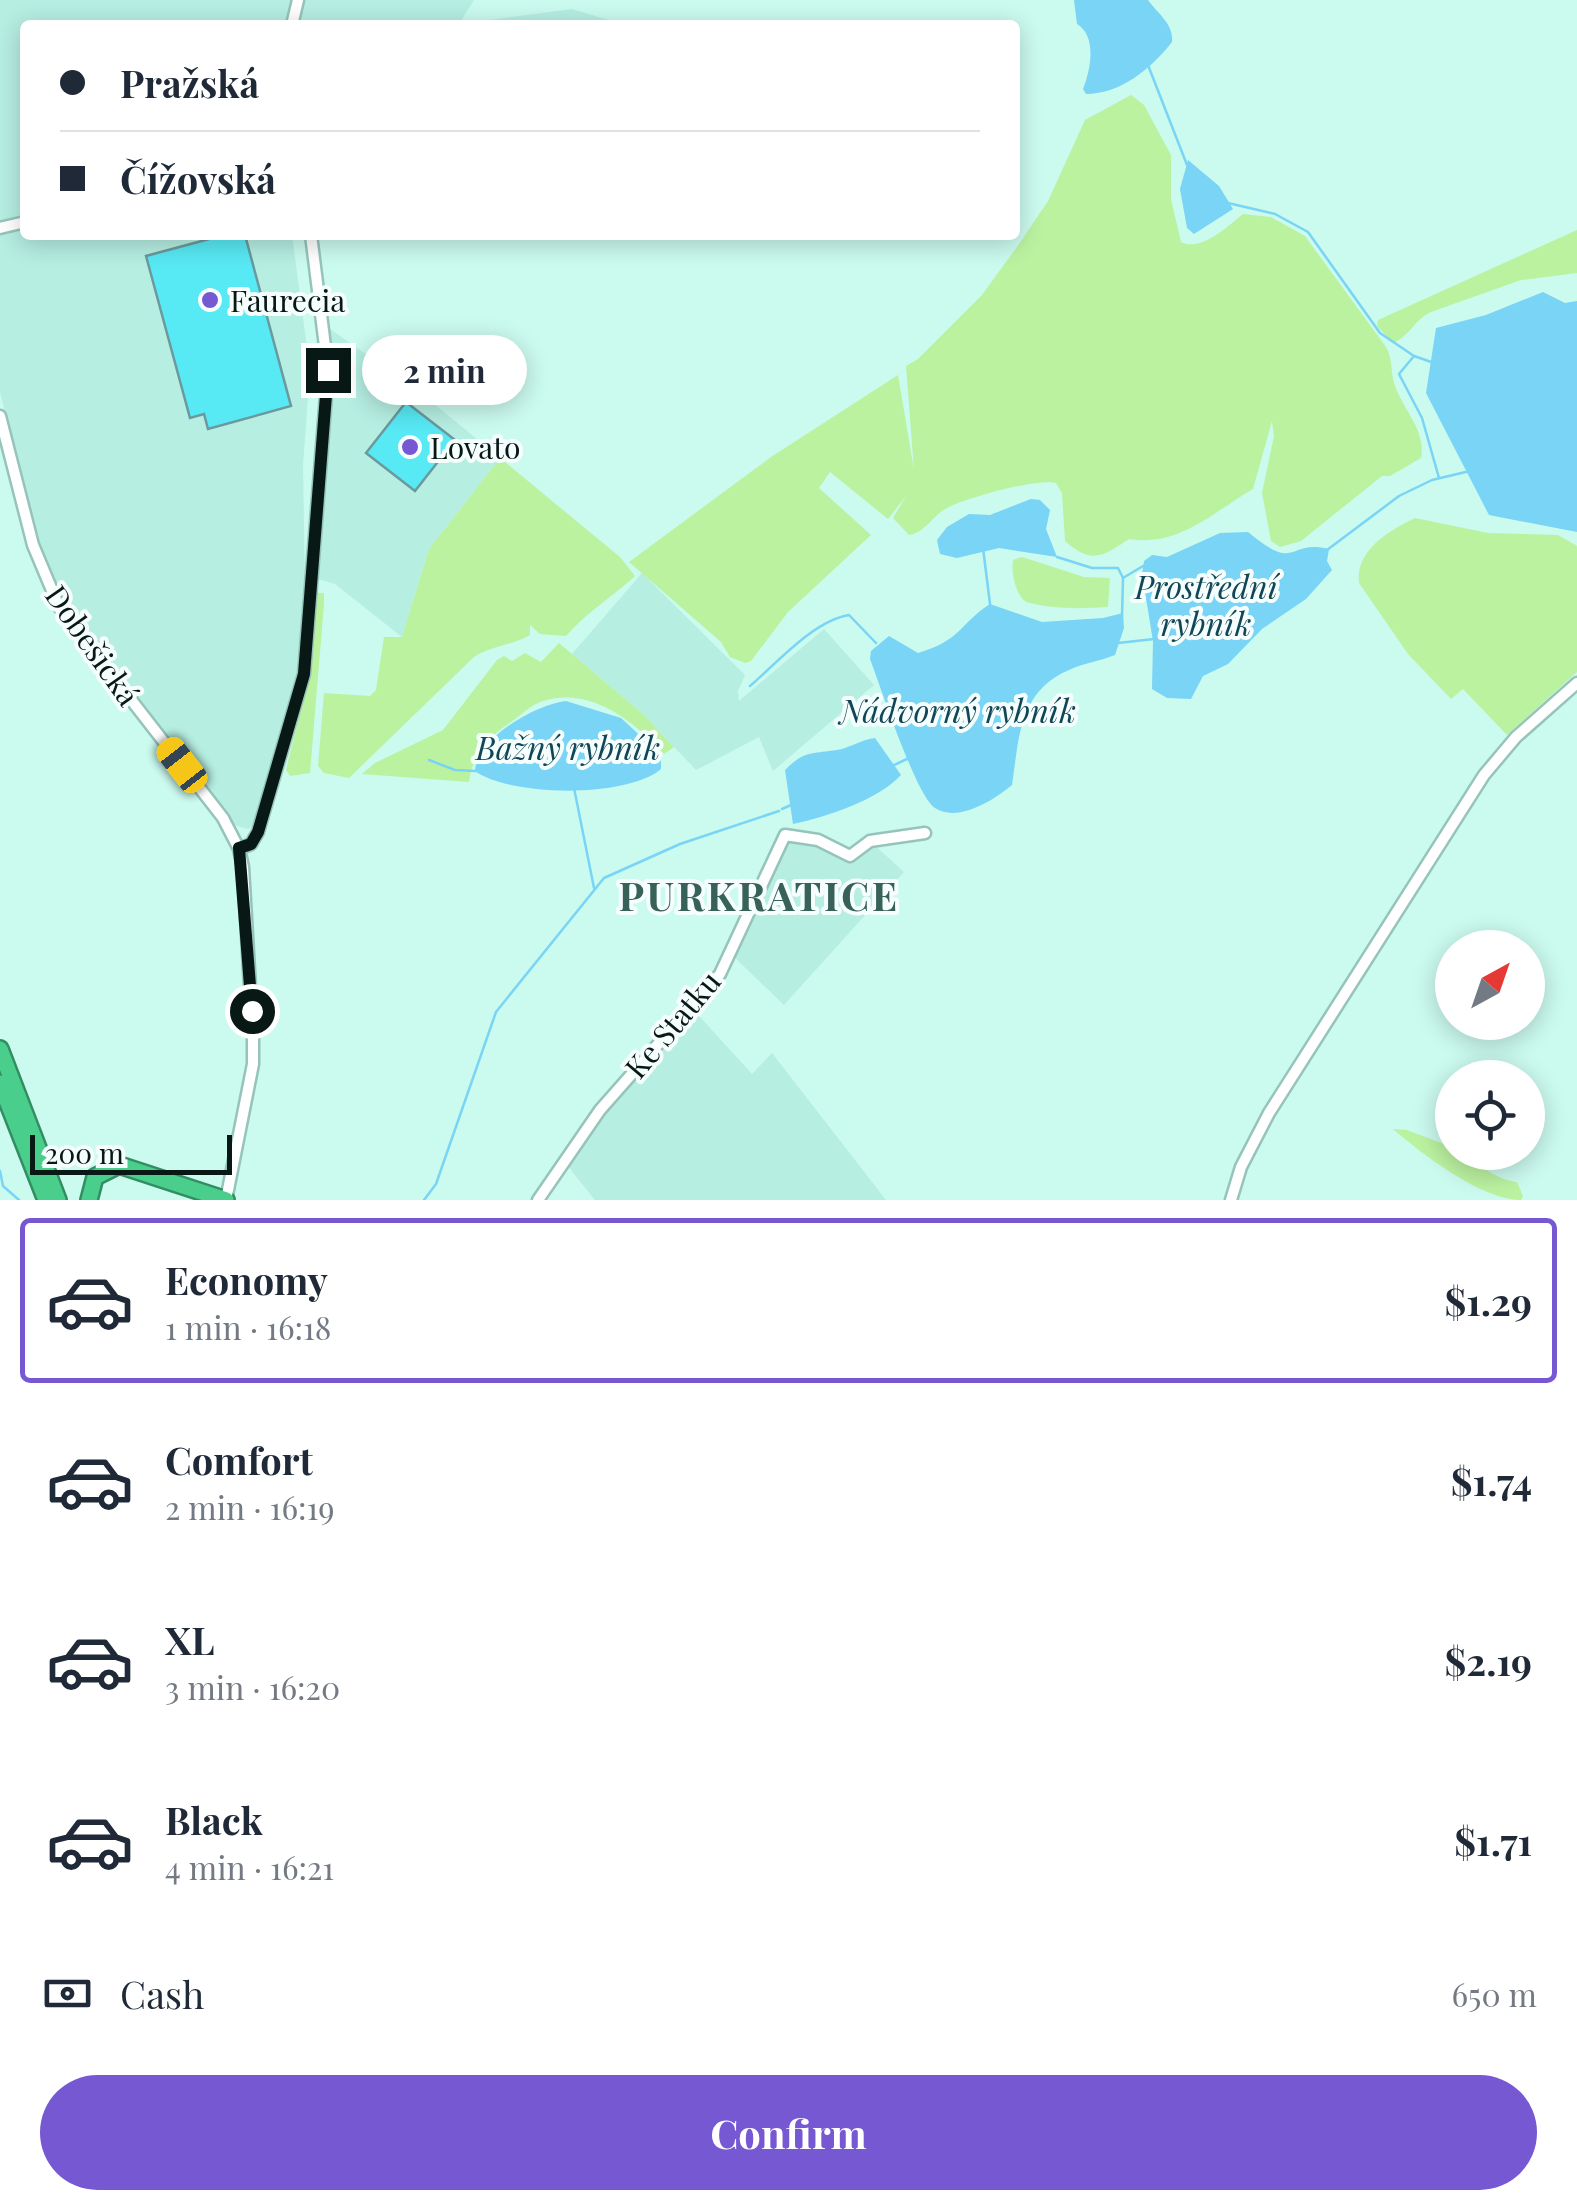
<!DOCTYPE html>
<meta charset="utf-8">
<style>
:root{--surface:#fff;--page:#f6f6f7;--text:#1f2937;--muted:#747a83;--line:#e0e1e3;--accent:#7658d2}
body{margin:0;font-family:"Playfair Display",serif;background:var(--page);color:var(--text);height:100vh;display:flex;flex-direction:column;font-size:38px;white-space:nowrap}
*{box-sizing:border-box;margin:0}
p{font-size:32px;color:var(--muted)}
.icon{flex:none;width:55px;height:55px;fill:none;stroke:currentColor;stroke-width:2;stroke-linecap:round;stroke-linejoin:round}
.map{position:relative;height:1200px;overflow:hidden}
.drawer{display:flex;flex-direction:column;background:var(--surface);flex:1}
.drawer>*{flex:none}
.banner{position:absolute;left:20px;top:20px;width:1000px;height:220px;border-radius:10px;box-shadow:0 5px 25px #0003;display:grid;align-content:center;height:220px;padding:0 40px;background:var(--surface)}
.needle{width:65px;rotate:40deg}
.buttons{position:absolute;left:1435px;top:930px;display:grid;gap:20px}
.buttons a{display:grid;place-items:center;width:110px;height:110px;border-radius:50%;background:var(--surface);box-shadow:0 5px 25px #0003;font-size:50px}
.scale{position:absolute;left:30px;bottom:25px;width:202px;box-sizing:border-box;padding-left:10px;border:5px solid #071815;border-top:0;font-size:28px;line-height:35px;white-space:nowrap;color:#071815;-webkit-text-stroke:8px #f5fefc;paint-order:stroke}
.end{position:absolute;width:45px;height:45px;margin:-22px;border:12px solid #071815;background:#fff;box-shadow:0 0 0 5px #fff}
.from{border-radius:50%}
.bubble{position:absolute;height:70px;border-radius:35px;background:var(--surface);box-shadow:0 5px 25px #0003;font-size:32px;font-weight:700;line-height:70px;text-align:center}
.car{position:absolute;width:30px;height:60px;margin:-30px -15px;border-radius:12px;box-shadow:0 0 8px 2px #0007;background:linear-gradient(#f5c518 24%,#345 0 40%,#f5c518 0 76%,#345 0 86%,#f5c518 0)}
.banner b{display:flex;align-items:center;gap:35px;height:95px;font-size:38px}
.banner b+b{border-top:2px solid var(--line)}
.banner i{width:25px;height:25px;background:var(--text)}
ul{padding:18px 0 0;list-style:none}
li{display:flex;align-items:center;gap:30px;height:165px;margin:0 20px 15px;padding:0 20px;border:5px solid transparent;border-radius:10px}
li div{flex:1}
li b{display:block;font-size:38px}
li em{font-style:normal;font-weight:700}
li.on{border-color:var(--accent)}
li>.icon{width:90px;height:90px;stroke-width:1.5}
.pay{display:flex;align-items:center;gap:25px;height:110px;padding:0 40px;font-size:38px}
.pay p{margin-inline-start:auto}
.primary-button{display:flex;gap:20px;margin-top:auto;padding:20px 40px}
.primary-button a{flex:1;height:115px;border-radius:60px;background:var(--accent);color:#fff;font-size:40px;font-weight:700;line-height:115px;text-align:center}
.map>svg:first-child{display:block}
</style>
<div class="map">
<svg width="1577" height="1200" viewBox="0 0 1577 1200">
<rect width="100%" height="100%" fill="#cbfaef"/>
<path fill="#b6eee2" d="M0,0H474L459,24L572,9L625,25H25V235H292L310,370L303,465L305,586L298,673L257,823L248,829L234,825L74,623L54,587L39,544L0,392Z
M330,329L417,390L500,458L429,549L402,637L335,584L318,579L334,373Z
M642,573L745,675L738,691L739,701L824,629L874,685L773,771L759,737L696,770L643,714L572,654Z
M785,835L845,852L870,841L904,872L784,1005L729,952Z
M690,1006L752,1074L772,1053L886,1200H595L563,1160Z"/>
<path fill="#bbf2a0" d="M1131,95L1144,105L1171,155V199L1181,242C1201,252 1227,227 1243,214L1271,217L1305,236L1386,347C1392,358 1391,367 1393,379C1399,406 1427,429 1421,458L1390,476H1382L1301,541L1280,547L1271,541L1262,493L1274,436L1272,421L1253,489C1212,513 1179,547 1129,539C1103,556 1092,565 1065,541L1062,493L1056,483C1037,478 966,498 947,508C933,515 925,533 909,535L893,518L906,496L888,519L830,472L819,488L871,535L788,612L751,661L745,663L730,657L721,642L629,562L771,457L898,375L914,470L906,366L918,359L982,295L1019,244L1048,201L1085,120Z
M1577,230V273L1521,280L1431,312C1415,319 1409,337 1393,343L1377,326L1378,320Z
M500,458L620,557L635,576C611,598 587,612 566,636L540,634L530,625V635C511,646 493,645 474,657L349,778L324,773L318,766L324,693L370,696L376,690L384,637H402L429,549Z
M1415,518L1488,533L1558,535L1577,546V672L1507,735L1463,689L1451,699L1408,654L1359,583C1355,550 1390,530 1415,518Z
M1022,557L1084,577L1110,578L1108,607C1081,609 1052,609 1026,602C1015,594 1011,572 1013,560Z
M315,593H324V604L310,773L290,776L286,770L310,671Z
M559,643L643,714L674,747L664,754C635,722 591,686 543,701C532,704 521,715 511,722C488,737 472,755 469,782L362,774L375,763L443,730L497,660L504,656L512,661L525,653L541,662Z
M1393,1129L1407,1130L1452,1147V1152C1473,1156 1490,1179 1517,1182L1523,1196L1521,1200C1482,1200 1422,1154 1393,1129Z"/>
<path fill="#79d4f5" d="M1074,0H1148C1158,14 1174,24 1172,42C1151,69 1120,94 1086,94L1083,89C1091,69 1097,36 1077,24Z
M1188,160L1219,186L1233,209L1194,234L1187,228L1180,189Z
M1543,292L1565,303L1577,301V532L1489,515L1426,393L1436,328L1486,315Z
M1031,499L1040,500L1050,510L1046,529L1057,557L999,548L957,558L940,554L937,540L947,527L969,514L990,515Z
M1248,532C1299,574 1286,539 1329,549L1327,561L1332,570L1306,599L1262,629L1228,664L1203,676L1191,699L1167,698L1152,689L1153,641L1142,574L1144,561L1152,555L1167,557L1220,533Z
M990,604L1042,622L1103,618L1123,613L1124,628L1115,655C1100,661 1084,663 1069,670C1019,691 1019,738 1012,785C994,800 958,823 935,808C916,796 880,685 870,659L871,651L889,636L918,653C962,640 958,625 990,604Z
M566,701L621,718L661,755V769C627,798 511,797 475,771C476,738 537,704 566,701Z
M875,738L901,775C878,800 826,817 793,824L785,770C805,750 812,754 837,750C847,749 860,740 875,738Z"/>
<g fill="none" stroke-linecap="round" stroke-linejoin="round">
<path stroke="#79d4f5" stroke-width="2.5" d="M1148,65L1187,165
M1228,203L1275,214L1308,232L1380,333L1414,356
M1434,363L1414,356L1399,374L1422,418L1439,478
M983,548L990,604
M1327,550L1399,496L1432,480L1470,471
M1057,557L1092,568H1118L1123,578
M1122,616L1123,578L1143,566
M1118,643L1154,639
M750,686C777,663 813,621 849,615L876,643
M429,760L455,770L476,771
M892,766L907,759
M574,788L594,888
M782,809L791,805
M0,1171L3,1186L19,1200
M424,1200L436,1184L496,1012L604,878L680,844L779,811"/>
</g>
<path fill="#57e9f4" stroke="#6b999d" stroke-width="2.5" d="M224,235H245L291,406L208,429L204,414L190,418L146,256Z
M406,402L455,440L415,491L366,453Z"/>
<g fill="none" stroke-linecap="round" stroke-linejoin="round">
<g stroke="#96c4ba" stroke-width="15">
<path id="minor" d="M292,25L298,0
M0,228L25,222
M0,416L33,545L59,607L223,818L239,849L243,867L253,1038V1064L226,1200
M239,849L251,844L258,832L304,674L328,370L311,235
M538,1200L600,1110L720,974L785,835L818,840L850,856L870,841L925,833
M1231,1200L1241,1167L1269,1113L1484,775L1516,737L1577,683"/>
</g>
<g stroke="#328e62" stroke-width="20">
<path id="highway" d="M0,1049L58,1200
M0,1083L46,1200
M89,1200L95,1177L119,1165L226,1200"/>
</g>
<use href="#minor" stroke="#fff" stroke-width="10"/>
<use href="#highway" stroke="#49ce8c" stroke-width="15"/>
</g>
<g fill="none" stroke-linecap="round" stroke-linejoin="round">
<path stroke="#071815" stroke-width="12" d="M252,1011L239,848L251,844L258,832L304,674L328,370"/>
</g>
<g fill="#7658d2" stroke="#f5fefc" stroke-width="4">
<circle cx="210" cy="300" r="10"/>
<circle cx="410" cy="447" r="10"/>
</g>
<g text-anchor="middle" dominant-baseline="central" stroke-width="8" stroke-linejoin="round" paint-order="stroke">
<g font-size="30" fill="#071815" stroke="#f5fefc" text-anchor="start">
<text x="230" y="300">Faurecia</text>
<text x="430" y="447">Lovato</text>
</g>
<g font-size="30" fill="#071815" stroke="#f5fefc">
<text transform="translate(93 645) rotate(55)">Dobešická</text>
<text transform="translate(672 1024) rotate(-50)">Ke Statku</text>
</g>
<g font-size="32" font-style="italic" fill="#104657" stroke="#f5fefc">
<text x="1206" y="585">Prostřední<tspan x="1206" dy="37">rybník</tspan></text>
<text x="958" y="709">Nádvorný rybník</text>
<text x="568" y="746">Bažný rybník</text>
</g>
<g font-size="40" font-weight="bold" letter-spacing="2.5" fill="#376159" stroke="#f5fefc">
<text x="759" y="894">PURKRATICE</text>
</g>
</g>
</svg>
<div class="buttons">
<a><svg class="needle" viewBox="-14 -14 28 28"><path d="M0-13l5 13h-10z" fill="#e53935"/><path d="M0 13l5-13h-10z" fill="#747a83"/></svg></a>
<a><svg class="icon" aria-label="locate" viewBox="0 0 24 24"><circle cx="12" cy="12" r="6"/><path d="M12 2v4M12 18v4M2 12h4M18 12h4"/></svg></a>
</div>
<div class="scale">200 m</div>
<i class="end from" style="left:252px;top:1011px"></i>
<i class="end" style="left:328px;top:370px"></i>
<div class="bubble" style="left:362px;top:335px;width:165px">2 min</div>
<i class="car" style="left:182px;top:765px;rotate:322deg"></i>
<div class="banner">
<b><i class="from"></i>Pražská</b>
<b><i></i>Čížovská</b>
</div>
</div>
<section class="drawer">
<ul>
<li class="on"><svg class="icon" aria-label="car" viewBox="0 0 24 24"><path d="M5 17H2v-5l4-1 3-4h7l3 4 3 1v5h-3M9 17h6M6 11h13"/><circle cx="7" cy="17" r="2"/><circle cx="17" cy="17" r="2"/></svg><div><b>Economy</b><p>1 min · 16:18</p></div><em>$1.29</em></li>
<li><svg class="icon" aria-label="car" viewBox="0 0 24 24"><path d="M5 17H2v-5l4-1 3-4h7l3 4 3 1v5h-3M9 17h6M6 11h13"/><circle cx="7" cy="17" r="2"/><circle cx="17" cy="17" r="2"/></svg><div><b>Comfort</b><p>2 min · 16:19</p></div><em>$1.74</em></li>
<li><svg class="icon" aria-label="car" viewBox="0 0 24 24"><path d="M5 17H2v-5l4-1 3-4h7l3 4 3 1v5h-3M9 17h6M6 11h13"/><circle cx="7" cy="17" r="2"/><circle cx="17" cy="17" r="2"/></svg><div><b>XL</b><p>3 min · 16:20</p></div><em>$2.19</em></li>
<li><svg class="icon" aria-label="car" viewBox="0 0 24 24"><path d="M5 17H2v-5l4-1 3-4h7l3 4 3 1v5h-3M9 17h6M6 11h13"/><circle cx="7" cy="17" r="2"/><circle cx="17" cy="17" r="2"/></svg><div><b>Black</b><p>4 min · 16:21</p></div><em>$1.71</em></li>
</ul>
<div class="pay"><svg class="icon" aria-label="cash" viewBox="0 0 24 24"><path d="M3 7h18v10H3z"/><circle cx="12" cy="12" r="2"/></svg>Cash<p>650 m</p></div>
<div class="primary-button"><a>Confirm</a></div>
</section>
